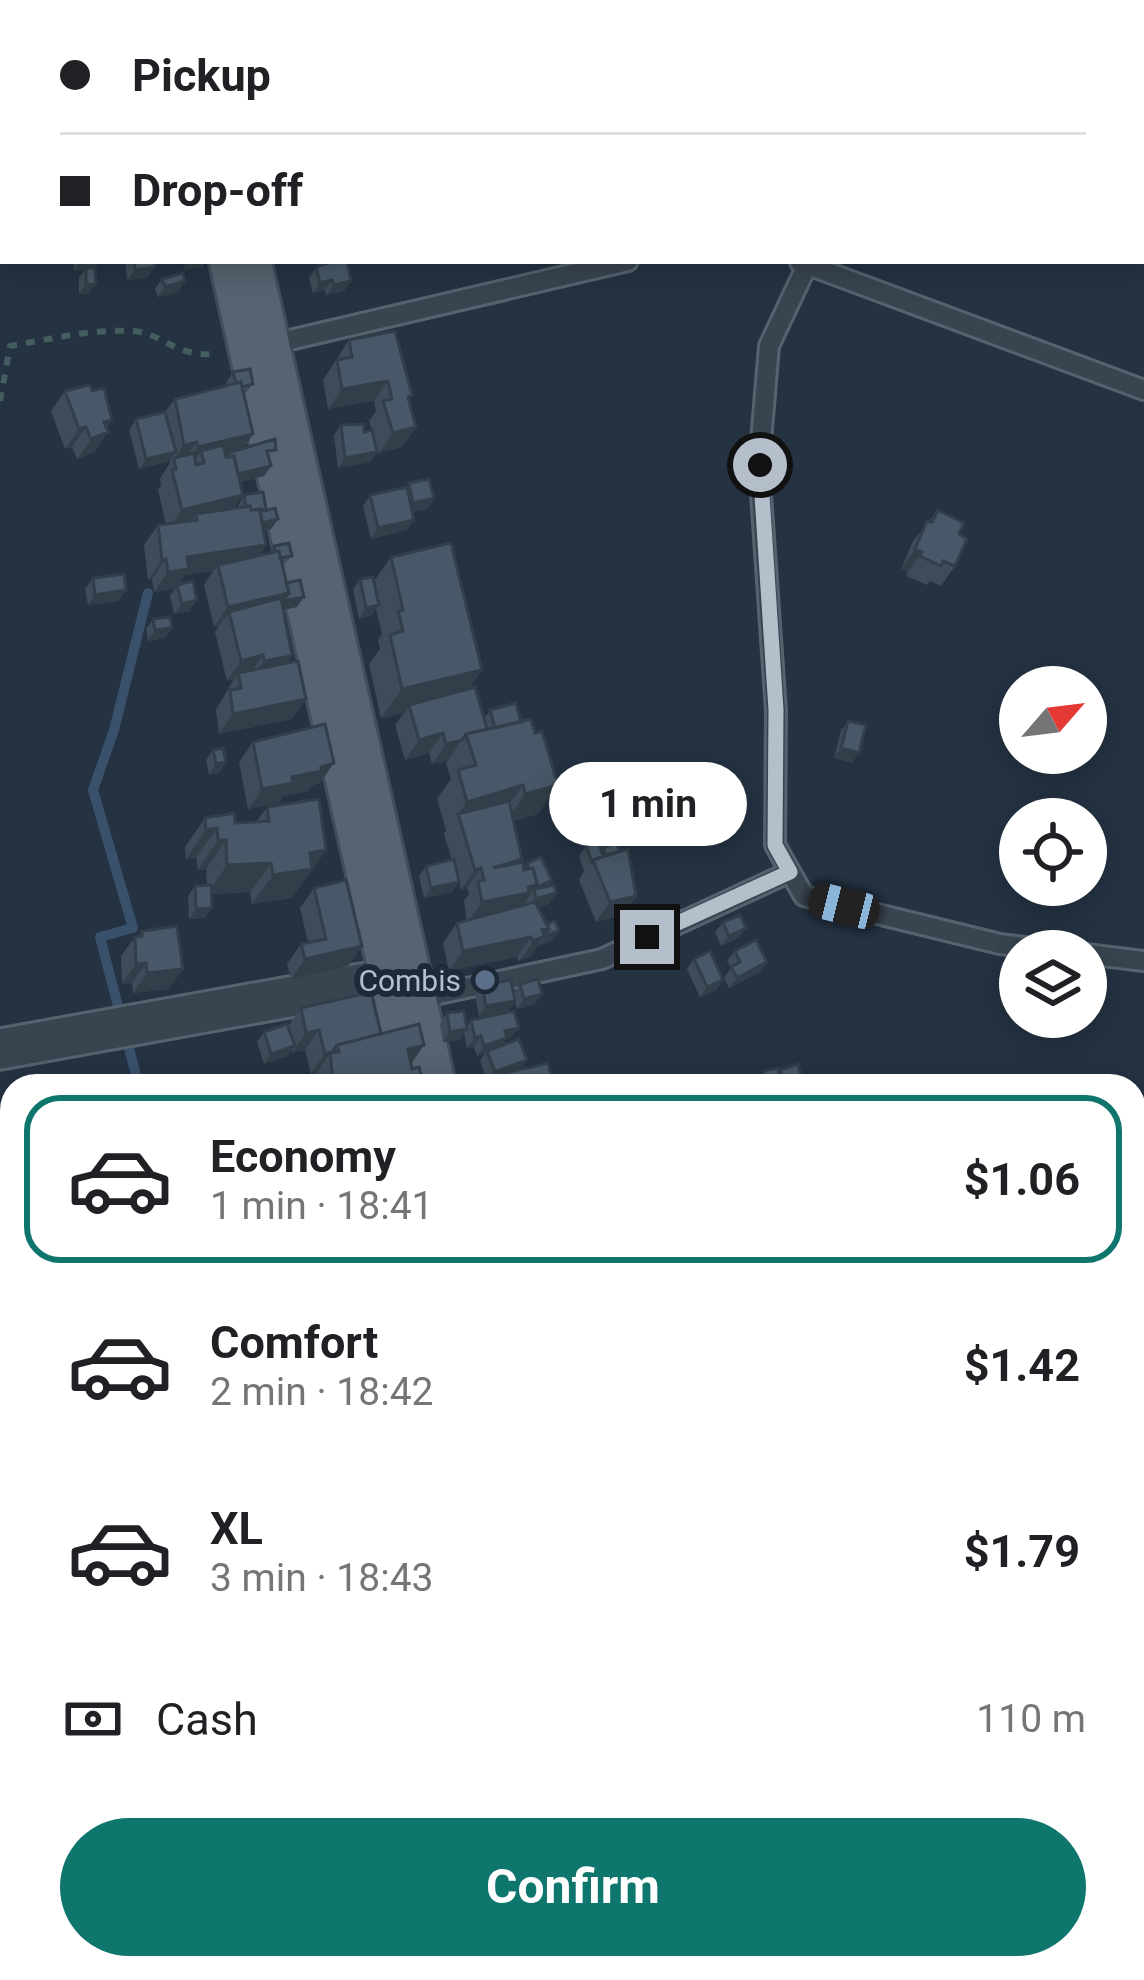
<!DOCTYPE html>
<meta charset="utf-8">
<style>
:root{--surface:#fff;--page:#f2f2f2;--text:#202124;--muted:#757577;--line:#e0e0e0;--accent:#0f766e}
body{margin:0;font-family:Roboto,sans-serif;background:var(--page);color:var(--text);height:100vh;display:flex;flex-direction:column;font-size:45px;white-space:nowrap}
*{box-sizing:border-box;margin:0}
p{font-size:39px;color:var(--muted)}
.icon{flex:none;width:66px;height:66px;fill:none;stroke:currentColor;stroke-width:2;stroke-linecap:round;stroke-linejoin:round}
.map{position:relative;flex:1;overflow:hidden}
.details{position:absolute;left:0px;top:1074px;width:1146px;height:906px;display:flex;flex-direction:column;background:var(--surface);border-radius:36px 36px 0 0;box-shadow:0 6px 30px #0003}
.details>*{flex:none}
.hud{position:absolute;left:0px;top:0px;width:1146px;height:264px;box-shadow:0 6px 30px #0003;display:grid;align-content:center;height:264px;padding:0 60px;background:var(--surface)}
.needle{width:78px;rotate:62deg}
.fabs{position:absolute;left:999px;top:666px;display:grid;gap:24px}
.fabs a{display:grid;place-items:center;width:108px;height:108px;border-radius:50%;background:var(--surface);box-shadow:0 6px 30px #0003;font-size:60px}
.end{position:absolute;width:54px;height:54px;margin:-27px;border:15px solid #b5bfcb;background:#111;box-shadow:0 0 0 6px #111}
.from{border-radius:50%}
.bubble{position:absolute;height:84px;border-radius:42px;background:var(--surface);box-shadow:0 6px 30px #0003;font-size:39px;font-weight:700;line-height:84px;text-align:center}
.car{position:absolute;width:36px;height:72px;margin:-36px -18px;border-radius:15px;box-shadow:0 0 9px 3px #0007;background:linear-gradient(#222 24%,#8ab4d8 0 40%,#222 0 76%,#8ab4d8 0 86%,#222 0)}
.hud b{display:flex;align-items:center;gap:42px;height:114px;font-size:45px}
.hud b+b{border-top:3px solid var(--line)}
.hud i{width:30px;height:30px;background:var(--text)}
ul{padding:21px 0 0;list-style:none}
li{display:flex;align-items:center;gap:36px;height:168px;margin:0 24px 18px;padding:0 36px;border:6px solid transparent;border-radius:36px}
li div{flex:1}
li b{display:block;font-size:45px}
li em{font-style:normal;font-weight:700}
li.current{border-color:var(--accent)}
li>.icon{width:108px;height:108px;stroke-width:1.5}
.pay{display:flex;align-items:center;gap:30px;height:132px;padding:0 60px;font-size:45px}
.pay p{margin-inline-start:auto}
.action{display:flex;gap:24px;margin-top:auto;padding:24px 60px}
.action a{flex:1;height:138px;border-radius:72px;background:var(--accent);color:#fff;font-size:48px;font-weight:700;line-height:138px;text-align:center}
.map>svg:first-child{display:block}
</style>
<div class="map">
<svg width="1144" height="1980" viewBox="0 0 1144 1980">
<rect width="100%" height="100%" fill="#243242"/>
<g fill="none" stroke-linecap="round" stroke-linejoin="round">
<path stroke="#39516b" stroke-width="10" d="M1143,235L1144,236
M138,1083L100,937L133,928L93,790L114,730L148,593
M1134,1345H1144
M978,1968L987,1980"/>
<g stroke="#56626e" stroke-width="24">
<path id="lane" d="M916,3L917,0
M809,261L769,346L759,465L776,711L775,845L804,896L1000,944L1057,951
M800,262L1144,390
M264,346L628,261
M1086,954L1144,961
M415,999L602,959L790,872"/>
</g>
<g stroke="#56626e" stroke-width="45">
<path id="street" d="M0,1049L400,977"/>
</g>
<g stroke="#56626e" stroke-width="60">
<path id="secondary" d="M677,1968L682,1980"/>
</g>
<g stroke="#424d5a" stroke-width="66">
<path id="primary" d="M181,0L182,3
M240,261L425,1086"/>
</g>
<g stroke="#434f5b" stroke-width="72">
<path id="highway" d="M0,1943L12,1940"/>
</g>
<path stroke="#445e5f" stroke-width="6" stroke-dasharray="9 9" stroke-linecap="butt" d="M0,401L10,346C51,339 91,329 133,331C162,333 175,357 215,354"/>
<use href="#lane" stroke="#394451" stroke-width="18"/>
<use href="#street" stroke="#394451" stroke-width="39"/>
<use href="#secondary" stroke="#465364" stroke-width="54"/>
<use href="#primary" stroke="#576371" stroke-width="60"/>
<use href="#highway" stroke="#786855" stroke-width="66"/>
</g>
<path fill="#3e4c59" d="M65,0H152L151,3H66Z
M73,261H100L95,268L88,294H79V278L85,269L74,271Z
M125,261H155L148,277L127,280Z
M316,267L351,281L344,291L326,295L325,290L313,293L309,278Z
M162,279L185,281L178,292L158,297L155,289Z
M349,340L409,400L416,427L402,447L379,453L374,437L377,452L370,462L338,468L334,435L341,425L364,432L372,430L369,421L376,411L374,401L328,409L323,380Z
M233,372L253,384L244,395L253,434L243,448L269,460L271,466L264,476L240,482L234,508H237L244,495L278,519L271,529L263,531L266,545L259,556L269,553L274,546L292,556L282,566L286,583L297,607L283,610L287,663L306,699L292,719L219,734L216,710L234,679L227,681L215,632L219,626L214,627L204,585L213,571L185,575L178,585L190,611L174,614L170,595L175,589L154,592L152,579L148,580L144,545L158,525L166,524L158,490L161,485L160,478L170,463V460L139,469L129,430L136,419L165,412L175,399L227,385L226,383Z
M65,391L106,428L94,452L77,459L72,447L65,449L51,411Z
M409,483L434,498L427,509L412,512L414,520L407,530L371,539L363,506L370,495L406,487Z
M938,510L959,534L955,566L941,586L930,581L927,585L906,576L908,572L901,569L913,541Z
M391,557L470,688L484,719L490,710L538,814L513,821L522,859L519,863L524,868L527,863L552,880L549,886L556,893L549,904L537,907L547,924L559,931L552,941L540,945L539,944L531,956L519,961L517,957L449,971L443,943L457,923L467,921L464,901L469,894L467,888L461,890L459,882L452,892L424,898L419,876L426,866L452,860L444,834L446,830L437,799L451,779L446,763L448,760L432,764L429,753L405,760L395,725L404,713L381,718L369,664L380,649L378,640L382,634L376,609L371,616L359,619L353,589L360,579L374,581Z
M93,578L119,601L88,605L85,589Z
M153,619L172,628L165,638L148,641L146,629Z
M848,721L852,763L834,758L841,731Z
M253,742L320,783L313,785L308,791L283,796L279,803L248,809L239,762Z
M213,750L226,762L219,773L209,775L206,760Z
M267,807L326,850L292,898L252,904L250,892L212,894L205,918L189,919L188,896L195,886L207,885L206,869L198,870L196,857L186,859L185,847L205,818L235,823L256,822Z
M586,846L601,851L603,848L636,896L622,915L596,922L579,880L584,871L579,856Z
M314,888L362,946L348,966L291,979L287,964L301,944L308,942L300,908Z
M723,922L739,938L721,946L715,932Z
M142,931L169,989L133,993L132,983L122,984L121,956L135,937L138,936Z
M735,951L760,972L729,988L724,978L731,968L727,961Z
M694,959L723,980L716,990L700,997L687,969Z
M520,984L535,1004L517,1009L515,1001L508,1012L479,1016L475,995L482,985L514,993Z
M301,1008L381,1034L424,1045L411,1063L412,1069L422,1079L417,1086H310V1082L317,1072L311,1074L305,1050L292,1053V1050L287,1056L264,1064L257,1042L264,1032L288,1026Z
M447,1013L467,1027L471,1020L511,1038L506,1039L502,1045L527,1060L521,1069L553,1083L570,1086H493L496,1079L488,1083L480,1061L485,1053L477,1056L474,1047L467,1048L464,1033L460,1040L443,1042L440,1024Z
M780,1070L804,1086H757V1081L764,1071L778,1073Z
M1144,1448V1485L1134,1487V1461L1137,1456L1141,1455Z
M1137,1518L1144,1539L1134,1542V1522Z
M12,1736V1911L0,1913V1739Z"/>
<path fill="#323e49" d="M97,0H152L150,3H81Z
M80,261H100L95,268L74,271Z
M188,261H206L202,268L182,270Z
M155,267L148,277L127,280L135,270Z
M332,280L325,290L313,293L320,283Z
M185,281L178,292L158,297L165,287Z
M351,281L344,291L326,295L334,285Z
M86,284H96L88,294H79Z
M388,381L374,401L328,409L342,389Z
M112,420L103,434L108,432L94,452L77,459L104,422Z
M86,427L72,447L65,449L79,429Z
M416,427L402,447L379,453L393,433Z
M253,434L239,454L228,453L224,458L201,451L191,465L184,467L198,447Z
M197,442L183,462L174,459L184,445Z
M176,452L168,462L139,469L146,459Z
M377,452L370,462L338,468L345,458Z
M271,466L264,476L227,485L234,475Z
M243,495L229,515L197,520L196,514L189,525L168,530L182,510Z
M434,498L427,509L406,513L413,503Z
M278,519L271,529L250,535L258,524Z
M414,520L407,530L371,539L378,528Z
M266,545L252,565H218L213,571L185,575L175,589L154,592L168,572L187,557Z
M915,549L922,552L908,572L901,569Z
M166,559L152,579L148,580L162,560Z
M126,590L119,601L88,605L95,595Z
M289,593L275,613L229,612L219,626L214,627L228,607Z
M304,597L297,607L276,611L283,601Z
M197,600L190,611L174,614L182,604Z
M379,605L371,616L359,619L366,608Z
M172,628L165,638L148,641L155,630Z
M263,655L249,675L238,673L234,679L227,681L241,661Z
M292,656L278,676L250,681L264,661Z
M482,670L462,699L409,705L404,713L381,718L402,689Z
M306,699L292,719L219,734L233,714Z
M443,733L429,753L405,760L419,740Z
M462,740L448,760L432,764L446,744Z
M841,748L859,753L852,763L834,758Z
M226,762L219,773L209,775L216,764Z
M334,763L320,783L313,785L308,791L283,796L279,803L248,809L262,789Z
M523,785L502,814H458L467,802Z
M558,785L538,814L505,823L525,794Z
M217,828L196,857L186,859L206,830Z
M218,840H226L206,869L198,870Z
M326,850L292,898L252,904L273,875L310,853Z
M271,863L250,892L207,894L227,865Z
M481,868L467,888L461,890L475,870Z
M459,882L452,892L424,898L431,888Z
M537,885L523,905L468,922L482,902Z
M556,893L549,904L529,909L536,899Z
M636,896L622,915L596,922L610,902Z
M212,908L205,918L189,919L196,909Z
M746,928L739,938L721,946L729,936Z
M549,929L531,956L519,961L542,930Z
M559,931L552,941L540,945L547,935Z
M531,937L517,957L449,971L463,951Z
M362,946L348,966L291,979L305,959Z
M767,962L760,972L729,988L737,978Z
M146,963L132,983L122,984L136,964Z
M183,969L169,989L133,993L147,973Z
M723,980L716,990L700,997L707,987Z
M542,994L535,1004L517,1009L524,999Z
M515,1001L508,1012L479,1016L486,1006Z
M519,1028L511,1038L506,1039L500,1048L487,1051L477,1056L484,1046L505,1031Z
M467,1029L460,1040L443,1042L450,1032Z
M319,1030L305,1050L292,1053L306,1033Z
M481,1036L474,1047L467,1048L475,1038Z
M424,1045L404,1074L408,1049Z
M295,1046L287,1056L264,1064L271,1054Z
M330,1053L317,1072L311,1074L325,1054Z
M527,1060L520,1071L500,1074L496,1079L488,1083L495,1072Z
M422,1079L417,1086H397L399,1084Z
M1144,1476V1485L1134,1487L1141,1477Z
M1144,1531V1539L1134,1542L1141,1532Z
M1144,1756V1789L1134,1790V1758Z
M10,1886H12V1911L0,1913V1901Z"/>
<path fill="#485868" stroke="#323e49" stroke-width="3" d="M151,0V3H115Z
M0,57H3V84H0Z
M134,261H155V267L135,270Z
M335,261H347L351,281L334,285L332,280L320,283L316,267Z
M86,268H95L96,284H86Z
M183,273L185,281L165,287L162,279Z
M395,331L412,395L408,397L416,427L393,433L383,401L392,399L388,381L342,389L337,360L352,357L349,340Z
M250,369L253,384L242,387L241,382L236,383L233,372Z
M241,382L253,434L198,447L197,442L184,445L175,399Z
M90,385L92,391L104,388L112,420L104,422L108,432L91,439L86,427L79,429L65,391Z
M165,412L176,452L146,459L136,419Z
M364,424V432L372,430L377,452L345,458L341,425Z
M275,439L276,450L267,451L271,466L238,474L234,456L229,457L228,453Z
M223,445L226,457L234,456L243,495L182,510L172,470L176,469L174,458L194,453L196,465L204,463L201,451Z
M429,479L434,498L413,503L409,483Z
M407,487L414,520L378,528L370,495Z
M263,492L266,509L251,510L250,506L246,507L244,495Z
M250,506L251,510L260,509L266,545L187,557L189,569L168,572L166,559L162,560L158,525L197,520L196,514Z
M275,508L278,519L262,523L260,512Z
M938,510L964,523L959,534L967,539L955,566L943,561L941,566L920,556L922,552L915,549L927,521L932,522Z
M289,543L292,556L280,558L279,551L275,552L274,546Z
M451,543L482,670L402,689L390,635L403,631L398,611L403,610L391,557Z
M279,551L289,593L228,607L218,565Z
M124,574L126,590L95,595L93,578Z
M373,577L379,605L366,608L360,579Z
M300,580L304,597L283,601L289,593L286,583Z
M193,581L197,600L182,604L177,585Z
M281,598L292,656L264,661L263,655L241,661L229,612Z
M170,617L172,628L155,630L153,619Z
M298,661L306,699L233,714L230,690L241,688L238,673Z
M475,687L487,729L466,734L462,740L446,744L443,733L419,740L409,705Z
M516,703L521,722L495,728L490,710Z
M531,719L535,733L542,731L558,785L525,794L523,785L467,802L458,770L476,765L466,734Z
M848,721L866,725L859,753L841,748Z
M325,724L334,763L321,767L322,771L292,777L293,783L262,789L253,742Z
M223,748L226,762L216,764L213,750Z
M319,799L326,850L310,853L312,869L273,875L271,863L227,865L226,840H218L217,828L206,830L205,818L234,813L235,823L269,821L267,807Z
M509,801L522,859L493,868L523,862L524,870L533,868L537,885L528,887L529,893L482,902L478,881L484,880L481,868L475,870L458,814Z
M598,841L603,856L593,860L592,862L586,846Z
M616,843L620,851L606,855L603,848Z
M628,849L636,896L610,902L593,860Z
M541,857L552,880L538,887L533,868L524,870V868L529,867L527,863Z
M454,859L459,882L431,888L426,866Z
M346,880L362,946L305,959L301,944L326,939L314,888Z
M211,885L212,908L196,909L195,886Z
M554,885L556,893L536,899L534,889Z
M535,902L549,929L542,930L545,936L533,941L531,937L463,951L457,923Z
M740,915L746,928L729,936L723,922Z
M555,921L559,931L547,935L546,933L549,929L547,924Z
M177,926L183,969L147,973L146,963L136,964L135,937L142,936V931Z
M756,940L767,962L737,978L731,967L740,962L735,951Z
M710,951L723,980L707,987L694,959Z
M538,979L542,994L524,999L520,984Z
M511,980L515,1001L486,1006L482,985Z
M371,992L381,1034L337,1045L332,1052L325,1054L319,1030L306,1033L301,1008Z
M464,1011L467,1029L450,1032L447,1013Z
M514,1011L519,1028L505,1031L507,1038L484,1046L481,1036L475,1038L471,1020Z
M287,1024L295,1046L271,1054L264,1032Z
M419,1024L424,1045L408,1049L412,1069L419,1067L422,1079L399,1084V1086H338V1080H333L330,1053L339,1052L337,1045Z
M519,1039L527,1060L495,1072L487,1051Z
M548,1063L553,1083L541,1086H503L500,1074Z
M798,1064L804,1086H786L780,1070Z
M778,1068L781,1086H766L764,1071Z
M569,1080L570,1086H541Z
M1144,1455V1476L1141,1477L1137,1456Z
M1144,1516V1531L1141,1532L1137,1518Z
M1144,1639V1756L1134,1758V1642Z
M12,1736V1886H10L0,1830V1739Z
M652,1968L655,1980H636L634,1972Z
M769,1968H817L822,1980H761L758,1972Z"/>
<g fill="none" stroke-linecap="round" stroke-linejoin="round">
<path stroke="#b5bfcb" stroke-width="15" d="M647,937L790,872L775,845L776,710L760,465"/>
</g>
<circle fill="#5c6f8a" stroke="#1d2936" stroke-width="4.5" cx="485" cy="980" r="12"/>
<g text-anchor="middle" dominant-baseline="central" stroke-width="12" stroke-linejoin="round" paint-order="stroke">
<g font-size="30" fill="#b5bfcb" stroke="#1d2936" text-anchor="end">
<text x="461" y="980">Combis</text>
</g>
</g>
</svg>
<div class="fabs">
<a><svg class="needle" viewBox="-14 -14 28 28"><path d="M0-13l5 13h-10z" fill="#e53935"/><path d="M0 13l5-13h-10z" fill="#757577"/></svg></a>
<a><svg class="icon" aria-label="locate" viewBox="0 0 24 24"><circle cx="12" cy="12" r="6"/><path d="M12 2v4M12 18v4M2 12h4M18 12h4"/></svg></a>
<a><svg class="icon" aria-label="layers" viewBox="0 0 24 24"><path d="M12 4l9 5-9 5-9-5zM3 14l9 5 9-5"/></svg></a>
</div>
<i class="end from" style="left:760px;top:465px"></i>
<i class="end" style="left:647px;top:937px"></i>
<div class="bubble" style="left:549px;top:762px;width:198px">1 min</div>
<i class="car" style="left:844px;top:906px;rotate:284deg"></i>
<div class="hud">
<b><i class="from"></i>Pickup</b>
<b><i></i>Drop-off</b>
</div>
<section class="details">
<ul>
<li class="current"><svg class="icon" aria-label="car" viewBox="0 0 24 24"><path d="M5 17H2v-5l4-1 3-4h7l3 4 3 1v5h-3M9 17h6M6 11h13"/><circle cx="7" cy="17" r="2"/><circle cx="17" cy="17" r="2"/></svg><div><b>Economy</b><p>1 min · 18:41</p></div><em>$1.06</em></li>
<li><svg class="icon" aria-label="car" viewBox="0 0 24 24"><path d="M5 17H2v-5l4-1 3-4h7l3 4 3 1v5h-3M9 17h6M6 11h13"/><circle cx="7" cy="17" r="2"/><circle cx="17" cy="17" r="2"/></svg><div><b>Comfort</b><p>2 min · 18:42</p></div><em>$1.42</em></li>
<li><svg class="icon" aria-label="car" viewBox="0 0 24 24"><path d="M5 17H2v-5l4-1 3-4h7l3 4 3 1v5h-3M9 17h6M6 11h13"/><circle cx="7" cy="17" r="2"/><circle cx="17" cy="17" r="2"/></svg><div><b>XL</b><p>3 min · 18:43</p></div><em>$1.79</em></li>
</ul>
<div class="pay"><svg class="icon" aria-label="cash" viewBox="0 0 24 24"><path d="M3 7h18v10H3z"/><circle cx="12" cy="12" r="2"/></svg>Cash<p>110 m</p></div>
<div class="action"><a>Confirm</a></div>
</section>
</div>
